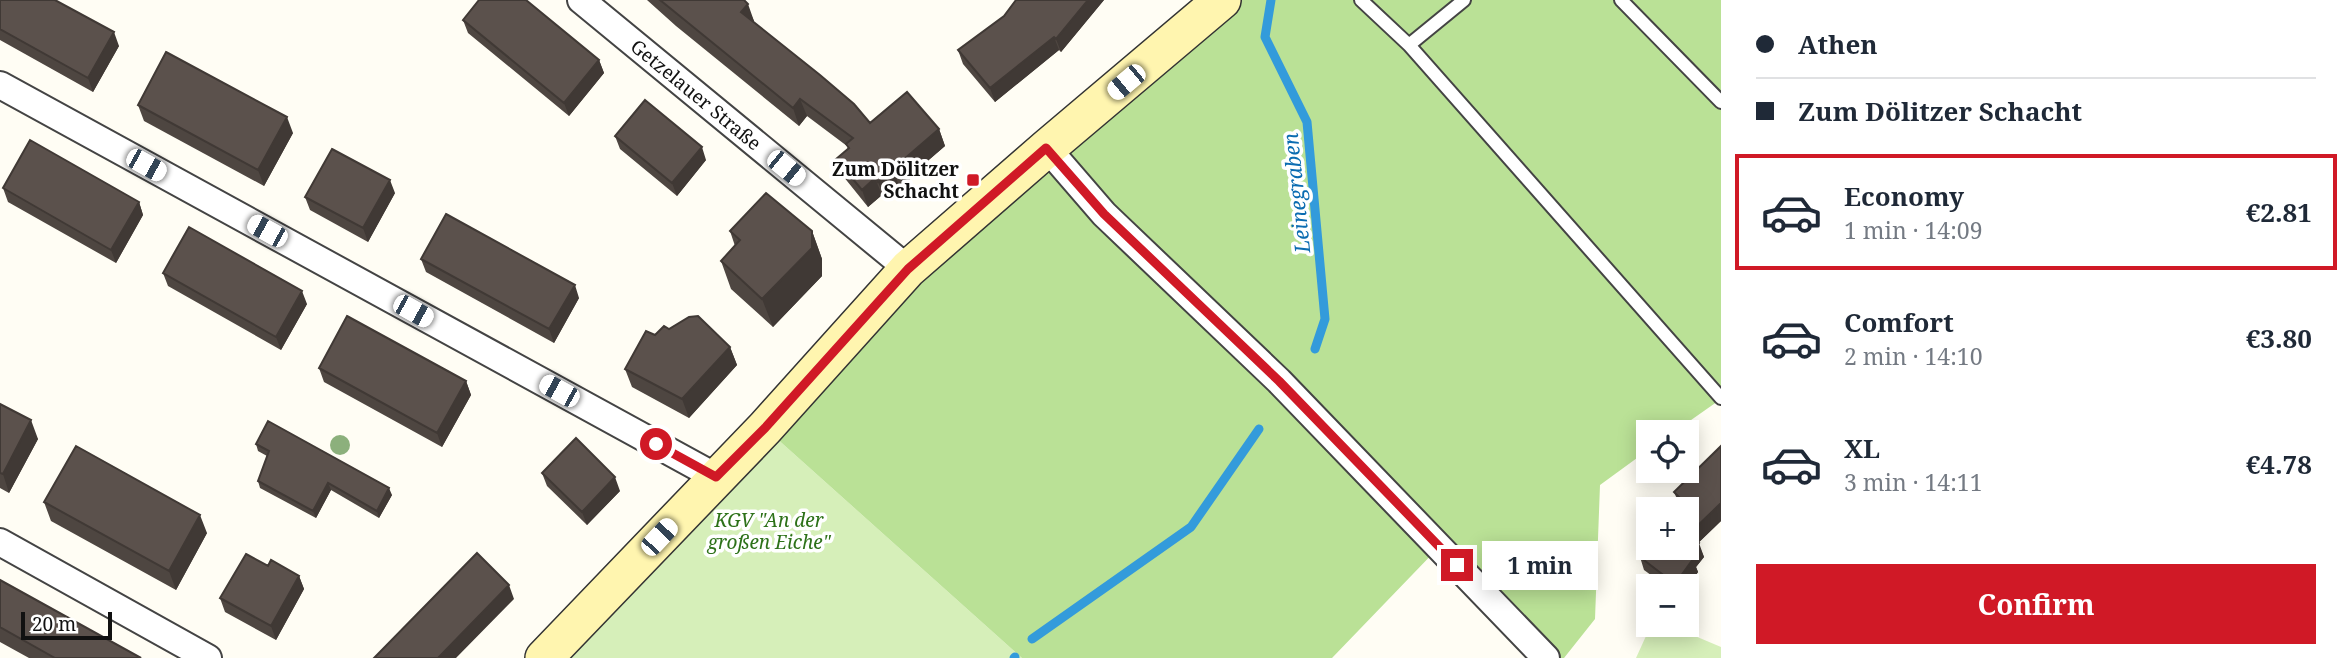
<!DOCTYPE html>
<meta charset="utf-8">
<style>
:root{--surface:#fff;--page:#f2f2f3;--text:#1f2937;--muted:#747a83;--line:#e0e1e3;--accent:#d01926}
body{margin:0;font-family:"Noto Serif",serif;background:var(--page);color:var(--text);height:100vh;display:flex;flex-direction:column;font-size:26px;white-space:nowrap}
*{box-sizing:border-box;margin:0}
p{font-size:23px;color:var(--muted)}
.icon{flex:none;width:38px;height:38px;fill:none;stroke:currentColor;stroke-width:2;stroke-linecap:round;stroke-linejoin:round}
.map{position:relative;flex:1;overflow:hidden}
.panel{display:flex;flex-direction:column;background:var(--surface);width:630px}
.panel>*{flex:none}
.banner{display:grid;align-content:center;height:154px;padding:0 35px;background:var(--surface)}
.buttons{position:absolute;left:1636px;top:420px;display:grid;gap:14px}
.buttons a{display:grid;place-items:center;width:63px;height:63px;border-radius:0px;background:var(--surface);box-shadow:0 4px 18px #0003;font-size:35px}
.scale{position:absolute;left:21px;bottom:18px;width:91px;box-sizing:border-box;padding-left:7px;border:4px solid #111;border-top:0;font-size:19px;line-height:24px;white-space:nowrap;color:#111;-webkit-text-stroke:5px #fff;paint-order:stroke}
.end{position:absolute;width:32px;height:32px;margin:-16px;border:9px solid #d01926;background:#fff;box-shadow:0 0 0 4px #fff}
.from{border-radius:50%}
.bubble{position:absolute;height:49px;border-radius:0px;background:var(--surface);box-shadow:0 4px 18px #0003;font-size:23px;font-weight:700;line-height:49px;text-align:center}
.car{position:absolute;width:21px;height:42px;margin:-21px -10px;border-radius:9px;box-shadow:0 0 5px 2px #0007;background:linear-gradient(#fff 24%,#345 0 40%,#fff 0 76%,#345 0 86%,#fff 0)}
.banner b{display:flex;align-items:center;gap:24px;height:66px;font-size:26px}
.banner b+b{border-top:2px solid var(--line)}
.banner i{width:18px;height:18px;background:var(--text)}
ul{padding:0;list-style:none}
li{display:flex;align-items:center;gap:21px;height:116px;margin:0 14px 10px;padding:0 21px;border:4px solid transparent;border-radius:0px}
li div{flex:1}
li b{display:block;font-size:26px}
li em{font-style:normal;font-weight:700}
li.current{border-color:var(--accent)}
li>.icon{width:63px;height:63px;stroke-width:1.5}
.cta{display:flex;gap:14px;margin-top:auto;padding:14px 35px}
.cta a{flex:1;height:80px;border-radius:0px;background:var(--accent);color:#fff;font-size:28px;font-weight:700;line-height:80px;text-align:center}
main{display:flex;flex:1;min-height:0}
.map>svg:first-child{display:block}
</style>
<main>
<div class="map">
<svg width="1721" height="658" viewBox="0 0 1721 658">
<rect width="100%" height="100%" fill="#fffdf4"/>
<path fill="#d6efb9" d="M765,428L1022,658H544Z
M1651,625H1669L1721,647V658H1636Z"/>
<path fill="#bae196" d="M1222,0H1721V399L1674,432H1648V450L1600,485L1595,619L1564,658H1546L1439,547L1332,658H1022L765,428Z"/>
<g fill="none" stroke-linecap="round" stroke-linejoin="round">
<path stroke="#339bdb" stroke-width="9" d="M1271,0L1265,37L1307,122L1325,319L1315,349
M1032,639L1191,527L1259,429
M1014,658L1015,657"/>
<g stroke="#444" stroke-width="16">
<path id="lane" d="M1361,0L1409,45L1721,398
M1621,0L1721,102
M1409,45L1464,0"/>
</g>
<g stroke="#444" stroke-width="30">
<g id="street">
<path id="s1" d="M581,0L908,269"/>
<path d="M0,85L716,477"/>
<path d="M1047,148L1104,214L1279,381L1546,658"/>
<path d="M0,542L208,658"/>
</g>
</g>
<g stroke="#333" stroke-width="40">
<path id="secondary" d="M544,658L765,428L908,269L1047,148L1222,0"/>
</g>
<use href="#lane" stroke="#fff" stroke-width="12"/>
<use href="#street" stroke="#fff" stroke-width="26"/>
<use href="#secondary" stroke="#fff5af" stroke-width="37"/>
</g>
<circle fill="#8cb07c" cx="340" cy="445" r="10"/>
<path fill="#4e4641" d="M0,0L119,46L93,92L0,40Z
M647,0H744L754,21L753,22L870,123L939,129L945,146L909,177L911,182L904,189L899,186L885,199L882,195L868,207L843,176L836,159L848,149L847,146L807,116L799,126L676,26Z
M1016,0H1104L1061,52L1059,50L995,102L963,64L958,50L1004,16Z
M463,20L599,60L604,73L569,116L468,33Z
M138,105L293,133L264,186L144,121Z
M615,136L706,160L677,196L620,149Z
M3,188L139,202L143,215L116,263L8,202Z
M395,193L368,242L310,210L305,197Z
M730,231H812L822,259V276L773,327L731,289L721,261L735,246Z
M421,259L579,298L554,343L426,272Z
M163,273L307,304L281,350L168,286Z
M669,329L730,347L737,365L689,418L632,387L625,369L655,335Z
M319,368L466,381L471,395L442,447L324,382Z
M0,404L38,439L9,493L0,488Z
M256,444L392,495L379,518L331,490L316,518L260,488L258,481L267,456L258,451Z
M1721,446V521L1698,543L1704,557L1696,567L1698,572L1687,588V586H1666L1644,570L1640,557L1648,548L1677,499L1674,492Z
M542,473L620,491L587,525L547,486Z
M44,502L207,533L176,590L51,521Z
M268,566L299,576L304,589L276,640L225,612L220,598Z
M0,580L141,658H29L0,642Z"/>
<path fill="#403935" d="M1088,0H1104L1061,52L1056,39Z
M748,4L754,21L747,29L741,12Z
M114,32L119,46L93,92L88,78Z
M1054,37L1059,50L995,102L990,88Z
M599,60L604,73L569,116L564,103Z
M800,99L807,116L799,126L793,108Z
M287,117L293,133L264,186L258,170Z
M939,129L945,146L909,177L911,182L904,189L898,172L902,161Z
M702,147L706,160L677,196L672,183Z
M893,169L899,186L885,199L878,182Z
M875,178L882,195L868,207L862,190Z
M390,180L395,193L368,242L363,228Z
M139,202L143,215L116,263L111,250Z
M812,231L822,259V276L773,327L762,299Z
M575,285L579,298L554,343L549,329Z
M302,291L307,304L281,350L276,337Z
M730,347L737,365L689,418L682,399Z
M466,381L471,395L442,447L437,433Z
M31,420L38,439L9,493L3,474Z
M615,477L620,491L587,525L582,512Z
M328,483L331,490L316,518L313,511Z
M389,488L392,495L379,518L377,511Z
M1721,503V521L1692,549L1688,535Z
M200,515L207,533L176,590L169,571Z
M1699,543L1704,557L1696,567L1698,572L1687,588V586H1676L1675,584L1689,556Z
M299,576L304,589L276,640L271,626Z
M509,585L514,599L456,658H438Z"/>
<path fill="#5b514c" stroke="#403935" stroke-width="2" d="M0,0H55L114,32L88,78L0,29Z
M479,0H526L599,60L564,103L463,20Z
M660,0H744L748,4L741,12L820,75L854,104L870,123L907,92L939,129L902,161L905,165L898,172L893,169L878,182L875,178L862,190L836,159L849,148L846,144L853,138L800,99L793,108Z
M1016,0H1088L1056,39L1054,37L990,88L958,50L1004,16Z
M166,52L287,117L258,170L138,105Z
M645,100L702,147L672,183L615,136Z
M30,140L139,202L111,250L3,188Z
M332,149L390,180L363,228L305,197Z
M766,193L812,231V248L762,299L721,261L740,240L730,231Z
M446,214L575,285L549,329L421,259Z
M189,227L302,291L276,337L163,273Z
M347,316L466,381L437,433L319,368Z
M698,316L730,347L682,399L625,369L646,331L655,335L664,326L669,329L689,317Z
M0,404L31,420L3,474L0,473Z
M268,421L389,488L377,511L328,483L313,511L258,481L269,451L256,444Z
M576,438L615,477L582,512L542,473Z
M76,446L200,515L169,571L44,502Z
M1721,446V503L1688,535L1699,543L1689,556L1693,559L1675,584L1640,557L1648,545V548H1687V509H1669L1679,497L1674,492Z
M477,553L509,585L438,658H374Z
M246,554L268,566L271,560L299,576L271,626L220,598Z
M0,580L141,658H55L0,627Z"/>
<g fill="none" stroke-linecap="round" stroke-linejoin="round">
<path stroke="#d01926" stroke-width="9" d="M656,444L716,477L765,428L908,269L1046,148L1104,214L1279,381L1457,565"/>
</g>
<rect fill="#d01926" stroke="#fff" stroke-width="2.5" x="966" y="173" width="14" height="14" rx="3.5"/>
<g text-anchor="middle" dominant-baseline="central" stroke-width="7" stroke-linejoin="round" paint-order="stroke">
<g font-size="19" fill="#111" stroke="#fff">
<text stroke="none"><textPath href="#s1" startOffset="149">Getzelauer Straße</textPath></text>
</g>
<g font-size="19" font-weight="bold" fill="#111" stroke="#fff" text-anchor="end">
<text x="959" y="169">Zum Dölitzer<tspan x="959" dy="22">Schacht</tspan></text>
</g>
<g font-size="19" font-style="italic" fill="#2d7119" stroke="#fff">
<text x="769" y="520">KGV "An der<tspan x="769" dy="22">großen Eiche"</tspan></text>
</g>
<g font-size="21" font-style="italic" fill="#0b6cb1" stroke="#fff">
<text transform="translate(1296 193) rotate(-96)">Leinegraben</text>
</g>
</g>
</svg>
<div class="buttons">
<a><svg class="icon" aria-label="locate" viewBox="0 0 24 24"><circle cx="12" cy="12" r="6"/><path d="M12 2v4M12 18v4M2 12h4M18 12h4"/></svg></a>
<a>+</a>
<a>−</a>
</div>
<div class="scale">20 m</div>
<i class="end from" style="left:656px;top:444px"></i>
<i class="end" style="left:1457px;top:565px"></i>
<div class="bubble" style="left:1482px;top:541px;width:116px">1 min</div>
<i class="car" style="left:1126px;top:82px;rotate:230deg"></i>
<i class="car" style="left:146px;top:165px;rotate:119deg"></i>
<i class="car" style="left:786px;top:168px;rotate:129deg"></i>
<i class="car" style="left:267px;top:231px;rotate:299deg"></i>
<i class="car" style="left:413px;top:311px;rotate:119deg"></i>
<i class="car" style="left:559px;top:391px;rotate:299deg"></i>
<i class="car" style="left:659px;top:537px;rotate:43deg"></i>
</div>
<section class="panel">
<div class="banner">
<b><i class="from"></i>Athen</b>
<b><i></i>Zum Dölitzer Schacht</b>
</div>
<ul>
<li class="current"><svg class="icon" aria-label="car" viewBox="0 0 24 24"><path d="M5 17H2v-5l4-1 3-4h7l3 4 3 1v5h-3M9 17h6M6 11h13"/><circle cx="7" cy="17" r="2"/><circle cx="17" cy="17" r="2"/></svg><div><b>Economy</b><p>1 min · 14:09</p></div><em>€2.81</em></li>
<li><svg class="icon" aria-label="car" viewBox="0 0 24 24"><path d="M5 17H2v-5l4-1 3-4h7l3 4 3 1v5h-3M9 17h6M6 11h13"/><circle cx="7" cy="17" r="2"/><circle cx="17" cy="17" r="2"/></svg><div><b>Comfort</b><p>2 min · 14:10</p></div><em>€3.80</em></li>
<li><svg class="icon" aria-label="car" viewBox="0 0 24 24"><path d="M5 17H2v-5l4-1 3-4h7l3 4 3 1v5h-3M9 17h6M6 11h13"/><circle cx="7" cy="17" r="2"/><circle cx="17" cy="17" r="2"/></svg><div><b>XL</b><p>3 min · 14:11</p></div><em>€4.78</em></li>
</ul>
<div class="cta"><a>Confirm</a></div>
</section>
</main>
